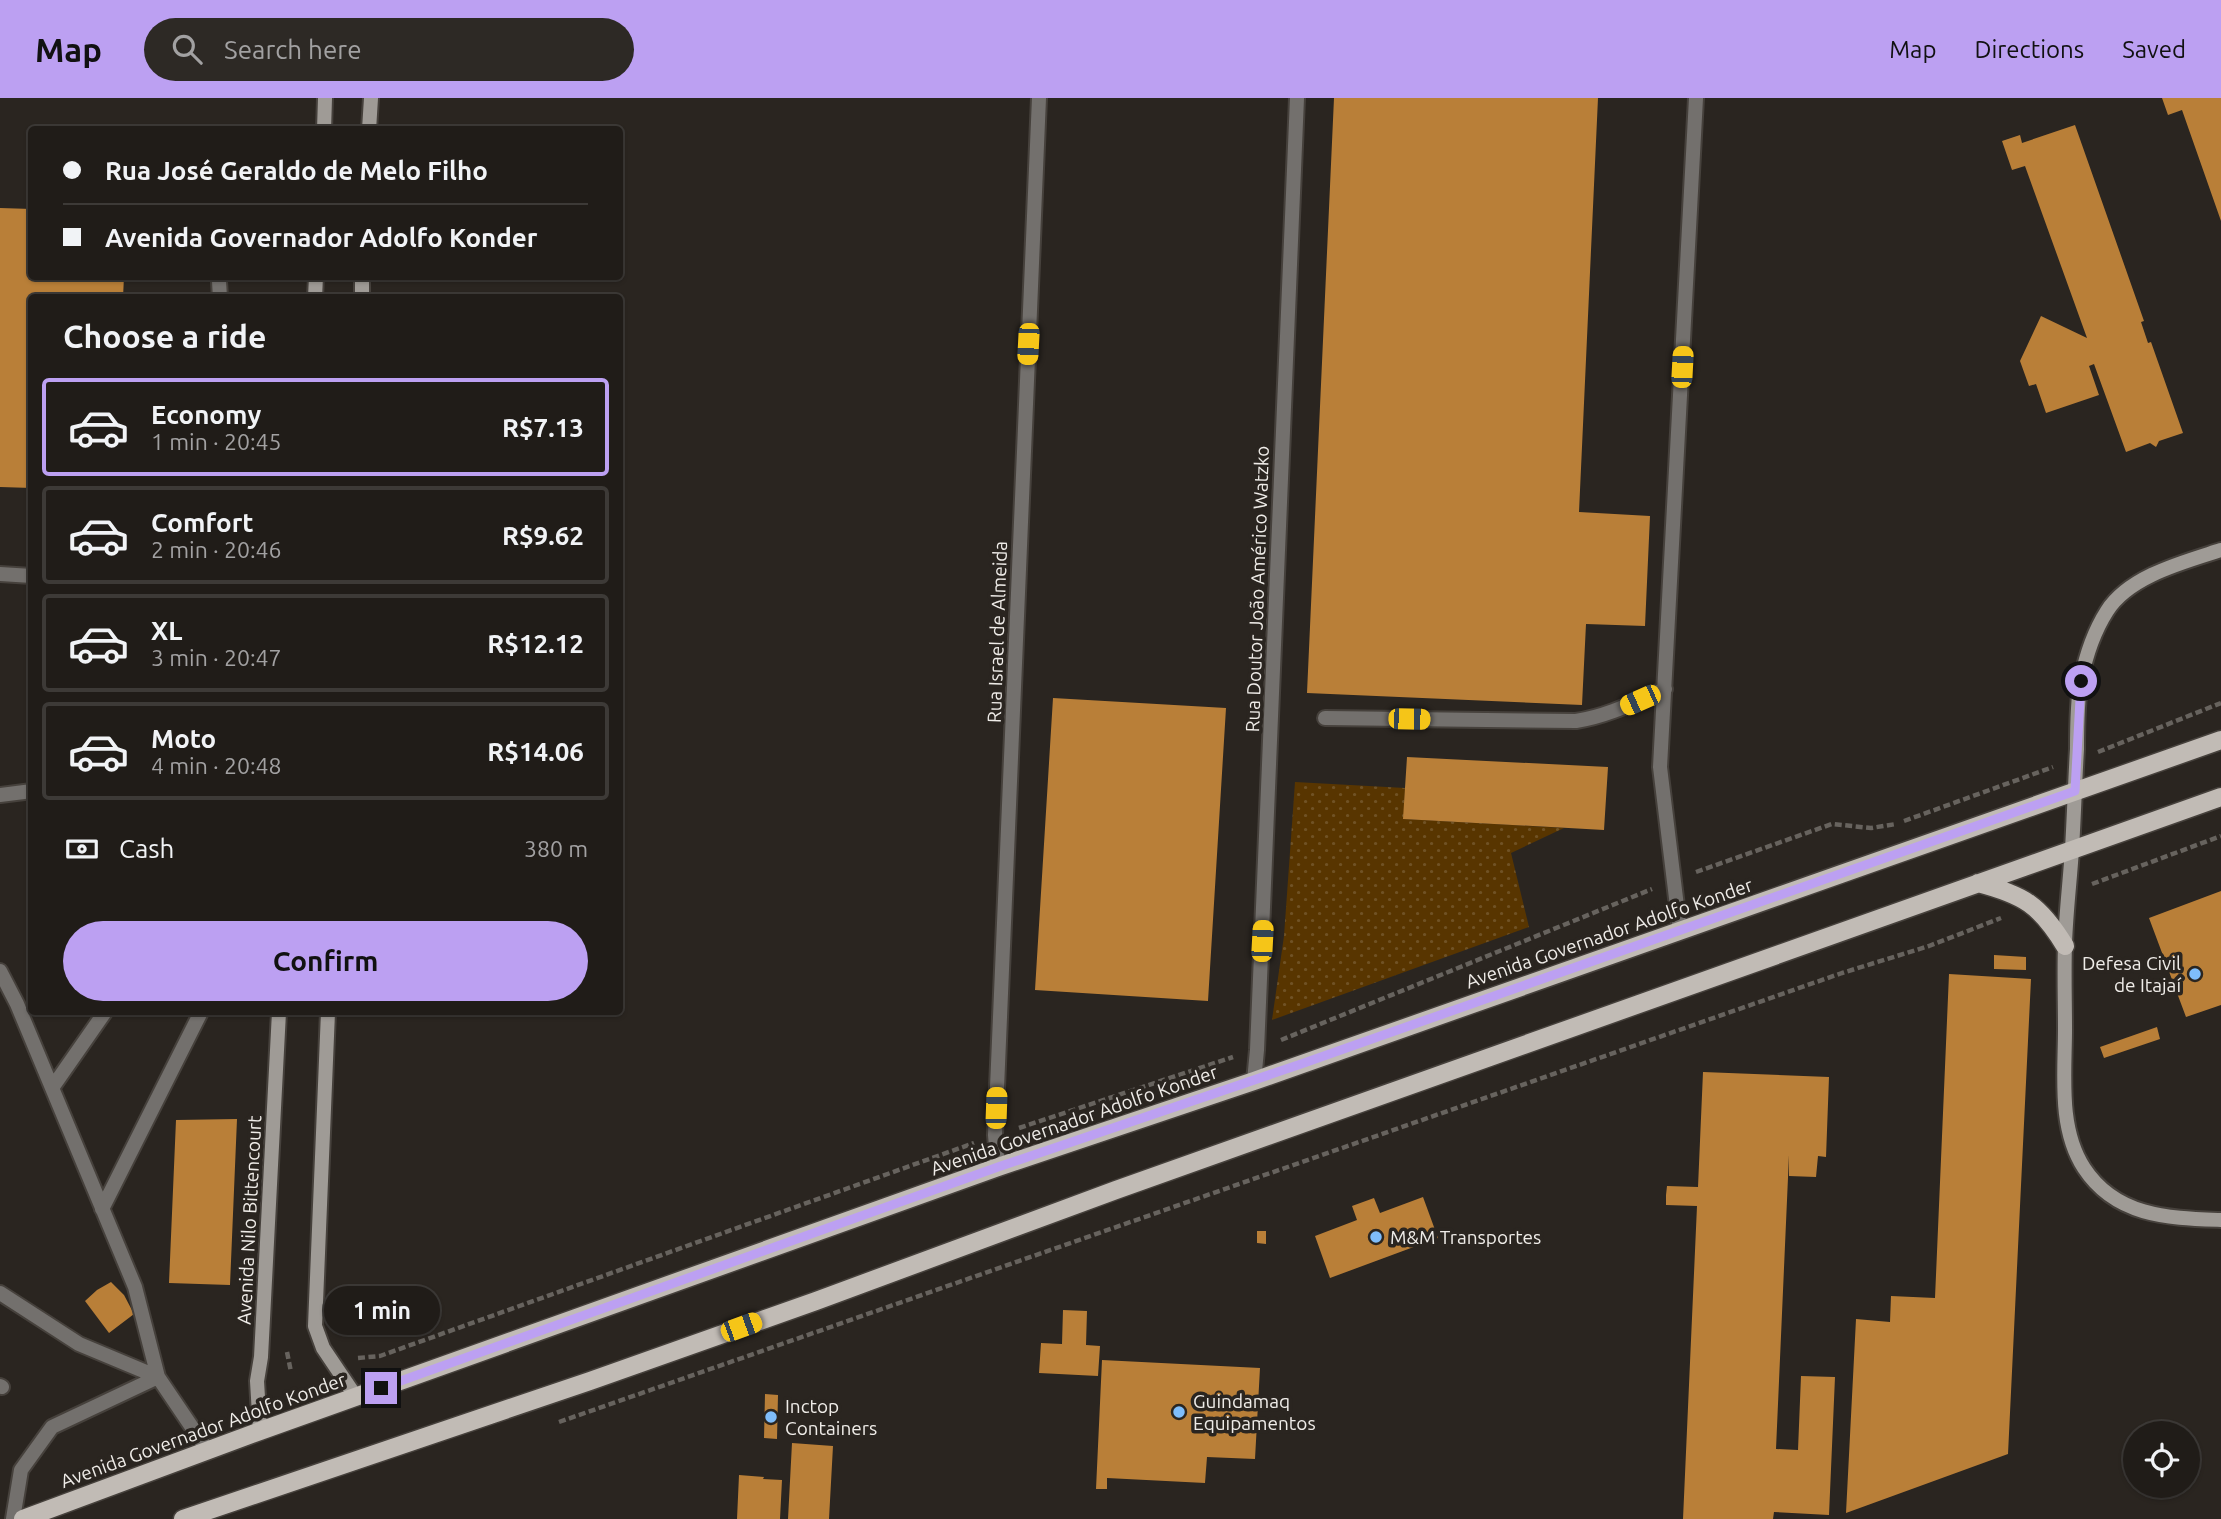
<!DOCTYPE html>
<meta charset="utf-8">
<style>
:root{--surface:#201c18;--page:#2d2925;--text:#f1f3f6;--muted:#a2a1a2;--line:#3d3a37;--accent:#bca0f2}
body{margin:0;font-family:Ubuntu,sans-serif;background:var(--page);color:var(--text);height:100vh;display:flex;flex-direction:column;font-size:26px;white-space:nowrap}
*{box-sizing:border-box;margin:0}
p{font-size:23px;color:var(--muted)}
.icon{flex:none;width:38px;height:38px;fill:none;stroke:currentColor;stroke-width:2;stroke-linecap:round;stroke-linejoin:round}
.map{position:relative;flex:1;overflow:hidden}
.sheet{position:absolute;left:28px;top:196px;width:595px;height:721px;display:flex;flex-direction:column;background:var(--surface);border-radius:7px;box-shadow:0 2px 5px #0004,0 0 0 2px var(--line)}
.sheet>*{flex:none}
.banner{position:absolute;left:28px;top:28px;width:595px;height:154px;border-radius:7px;box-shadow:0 2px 5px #0004,0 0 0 2px var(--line);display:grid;align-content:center;height:154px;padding:0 35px;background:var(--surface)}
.fabs{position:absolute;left:2123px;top:1323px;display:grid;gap:14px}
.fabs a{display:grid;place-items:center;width:77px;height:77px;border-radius:50%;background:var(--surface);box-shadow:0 2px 5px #0004,0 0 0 2px var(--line);font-size:35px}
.end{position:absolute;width:32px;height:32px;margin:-16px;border:9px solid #bca0f2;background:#111;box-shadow:0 0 0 4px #111}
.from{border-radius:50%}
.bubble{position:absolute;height:49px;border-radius:24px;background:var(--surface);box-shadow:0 2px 5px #0004,0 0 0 2px var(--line);font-size:23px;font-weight:600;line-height:49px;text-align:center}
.car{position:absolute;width:21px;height:42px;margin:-21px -10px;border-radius:9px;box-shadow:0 0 5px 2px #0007;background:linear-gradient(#f5c518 24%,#345 0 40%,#f5c518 0 76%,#345 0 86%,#f5c518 0)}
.banner b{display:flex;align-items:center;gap:24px;height:66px;font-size:26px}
.banner b+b{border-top:2px solid var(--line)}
.banner i{width:18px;height:18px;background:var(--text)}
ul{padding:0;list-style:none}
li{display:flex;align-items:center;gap:21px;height:98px;margin:0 14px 10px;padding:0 21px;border:4px solid var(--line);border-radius:7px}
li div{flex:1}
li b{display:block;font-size:26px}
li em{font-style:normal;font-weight:600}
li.active{border-color:var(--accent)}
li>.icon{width:63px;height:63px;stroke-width:1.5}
h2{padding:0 35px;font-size:32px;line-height:84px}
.pay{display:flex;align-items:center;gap:18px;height:77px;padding:0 35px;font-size:26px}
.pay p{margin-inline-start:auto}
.cta{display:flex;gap:14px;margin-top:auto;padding:14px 35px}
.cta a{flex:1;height:80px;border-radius:42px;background:var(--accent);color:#111;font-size:28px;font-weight:600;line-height:80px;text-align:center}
header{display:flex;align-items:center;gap:42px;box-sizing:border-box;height:98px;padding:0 35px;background:var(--accent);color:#111}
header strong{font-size:33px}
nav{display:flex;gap:38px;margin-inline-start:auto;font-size:24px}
.search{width:490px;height:63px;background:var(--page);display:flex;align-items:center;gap:18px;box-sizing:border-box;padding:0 24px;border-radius:38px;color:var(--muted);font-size:26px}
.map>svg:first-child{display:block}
</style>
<header>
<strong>Map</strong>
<div class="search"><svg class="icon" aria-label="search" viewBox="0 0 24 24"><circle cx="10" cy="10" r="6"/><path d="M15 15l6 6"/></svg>Search here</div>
<nav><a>Map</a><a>Directions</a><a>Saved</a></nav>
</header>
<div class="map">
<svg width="2221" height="1421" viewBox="0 0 2221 1421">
<defs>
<pattern id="grass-dots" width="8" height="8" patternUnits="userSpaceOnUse" patternTransform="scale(1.75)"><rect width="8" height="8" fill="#583500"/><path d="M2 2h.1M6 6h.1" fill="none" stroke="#705225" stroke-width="1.8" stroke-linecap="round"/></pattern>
</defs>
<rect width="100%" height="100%" fill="#2a2520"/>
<path fill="url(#grass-dots)" d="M1295,684L1405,690L1404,721L1564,730L1511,755L1529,829L1272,922L1284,838Z"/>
<path fill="#b97f38" d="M1334,0H1598L1579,414L1650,418L1645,528L1586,526L1582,607L1307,595Z
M2162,0H2221V123L2182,12L2168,17Z
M2075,27L2144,223L2141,224L2148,245L2151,244L2183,335L2159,343L2156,349L2150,345L2126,354L2094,266L2089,268L2099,297L2046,315L2036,286L2029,288L2020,263L2041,218L2087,240L2025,68L2012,72L2002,43L2020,37L2022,45Z
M0,110L32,111V178H124L123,200H32V390L0,389Z
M1053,600L1226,610L1208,903L1035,892Z
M1407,659L1608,669L1604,732L1403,721Z
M2221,793V907L2186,919L2149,820Z
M1994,857L2026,859V872L1994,871Z
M1949,876L2031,881L2008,1356L1846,1415L1856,1221L1890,1224L1891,1198L1935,1200Z
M2157,929L2160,941L2104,960L2100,949Z
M1703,974L1829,979L1826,1059L1818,1058L1816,1079L1789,1078V1057L1776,1351L1798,1352L1801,1278L1835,1279L1829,1417L1774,1414L1773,1421H1683L1697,1108L1666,1107V1097L1667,1088L1698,1089Z
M237,1021L230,1187L169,1185L176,1022Z
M1423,1099L1438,1140L1330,1180L1315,1138L1357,1122L1352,1108L1374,1100L1380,1115Z
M1257,1133H1266V1146L1257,1145Z
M111,1184L124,1197L134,1216L109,1235L85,1203L97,1192Z
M1063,1212L1087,1213L1086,1247L1100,1248L1098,1278L1039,1275L1041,1245L1062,1246Z
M1102,1262L1260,1270L1255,1361L1207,1359L1205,1385L1107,1380V1391H1096Z
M765,1296L778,1297L777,1341L764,1340Z
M792,1345L833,1348L829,1421H788Z
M739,1377L764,1379L763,1381L782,1382L780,1421H737Z"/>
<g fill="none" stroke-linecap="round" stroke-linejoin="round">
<g stroke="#46413c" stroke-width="18">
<path id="lane" d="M219,183L220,200
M0,476L32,478
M1325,620L1576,623C1608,618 1635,604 1665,591
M0,697L32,693
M1680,833L1660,669L1696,0
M0,873L17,906L135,1189L158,1279L52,1329L21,1372L13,1421
M52,990L105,914
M102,1111L201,914
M0,1195L79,1246L158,1279L208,1353
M0,1288L2,1289"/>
</g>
<g stroke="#46413c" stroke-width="18">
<path id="street" d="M1254,983L1257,952L1297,0
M998,1069L995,1037L1039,0"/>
</g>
<g stroke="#46413c" stroke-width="18">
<path id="secondary" d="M324,32L325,0
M369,32L371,0
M315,200L316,178
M362,200V178
M2221,452C2184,464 2129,478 2107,513C2093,535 2086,557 2081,582C2077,604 2077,628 2077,651C2075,684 2074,718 2072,751C2070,783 2066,814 2065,846C2064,874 2065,903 2065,931C2065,976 2058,1030 2084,1070C2116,1119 2169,1120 2221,1122
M328,914L315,1228L323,1250L356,1299
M260,1333L257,1283L261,1259L279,914"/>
</g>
<g stroke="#46413c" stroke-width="21">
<path id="primary" d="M1978,785C2024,797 2040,807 2065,848
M23,1421L260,1333L998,1069L1254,983L2221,642
M183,1421L590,1283L816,1203L1116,1092L2221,699"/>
</g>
<path stroke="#67635e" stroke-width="4.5" stroke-dasharray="7 3.5" stroke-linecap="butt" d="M2098,654L2221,605
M1904,723L2053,669
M1696,774L1832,726L1871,730L1896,726
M2092,786L2221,738
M1281,942L1652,791
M1019,1030L1233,959
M287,1254L291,1274
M358,1260L380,1258L974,1045
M559,1324L1842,875L1929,848L2001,820"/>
<use href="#lane" stroke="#73706d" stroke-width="14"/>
<use href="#street" stroke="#73706d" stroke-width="14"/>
<use href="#secondary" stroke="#9f9b96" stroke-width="14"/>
<use href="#primary" stroke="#c1bbb5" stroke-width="18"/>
</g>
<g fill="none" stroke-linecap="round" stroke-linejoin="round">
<path stroke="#bca0f2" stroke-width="9" d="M381,1290L998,1069L1304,965L2075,693L2081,583"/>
</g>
<g fill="#7fbdfa" stroke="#2a2520" stroke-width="2.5">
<circle cx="2195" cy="876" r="7"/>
<circle cx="1376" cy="1139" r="7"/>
<circle cx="1179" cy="1314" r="7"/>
<circle cx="771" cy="1319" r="7"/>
</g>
<g text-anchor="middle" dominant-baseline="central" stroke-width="7" stroke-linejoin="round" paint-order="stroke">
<g font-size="19" fill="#efece8" stroke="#2a2520">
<text transform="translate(1257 491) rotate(-88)">Rua Doutor João Américo Watzko</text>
<text transform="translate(997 534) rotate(-88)">Rua Israel de Almeida</text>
<text transform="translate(1609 835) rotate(-19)">Avenida Governador Adolfo Konder</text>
<text transform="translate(1074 1022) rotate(-19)">Avenida Governador Adolfo Konder</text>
<text transform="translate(249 1122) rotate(-87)">Avenida Nilo Bittencourt</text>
<text transform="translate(203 1332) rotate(-20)">Avenida Governador Adolfo Konder</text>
</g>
<g font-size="19" fill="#efece8" stroke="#2a2520" text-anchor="start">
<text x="2181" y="865" text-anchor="end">Defesa Civil<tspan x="2181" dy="22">de Itajaí</tspan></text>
<text x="1390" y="1139">M&amp;M Transportes</text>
<text x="1193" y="1303">Guindamaq<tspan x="1193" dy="22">Equipamentos</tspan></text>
<text x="785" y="1308">Inctop<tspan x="785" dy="22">Containers</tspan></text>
</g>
</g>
</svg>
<div class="fabs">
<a><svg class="icon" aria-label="locate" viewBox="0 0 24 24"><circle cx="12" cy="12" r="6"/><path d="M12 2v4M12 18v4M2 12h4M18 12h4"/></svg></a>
</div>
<i class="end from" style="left:2081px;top:583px"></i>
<i class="end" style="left:381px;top:1290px"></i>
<div class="bubble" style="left:324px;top:1188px;width:116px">1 min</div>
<i class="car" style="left:1028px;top:246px;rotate:183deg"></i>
<i class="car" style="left:1682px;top:269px;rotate:3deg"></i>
<i class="car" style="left:1640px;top:602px;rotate:246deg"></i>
<i class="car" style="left:1409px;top:621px;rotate:91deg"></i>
<i class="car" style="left:1262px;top:843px;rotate:3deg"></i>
<i class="car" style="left:996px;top:1010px;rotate:2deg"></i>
<i class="car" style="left:741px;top:1229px;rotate:70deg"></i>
<div class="banner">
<b><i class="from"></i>Rua José Geraldo de Melo Filho</b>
<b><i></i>Avenida Governador Adolfo Konder</b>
</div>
<section class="sheet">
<h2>Choose a ride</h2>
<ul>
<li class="active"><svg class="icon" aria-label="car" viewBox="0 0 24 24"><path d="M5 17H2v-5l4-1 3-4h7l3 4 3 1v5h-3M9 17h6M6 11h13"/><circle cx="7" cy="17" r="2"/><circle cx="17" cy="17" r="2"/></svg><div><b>Economy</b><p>1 min · 20:45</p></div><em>R$7.13</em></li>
<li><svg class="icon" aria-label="car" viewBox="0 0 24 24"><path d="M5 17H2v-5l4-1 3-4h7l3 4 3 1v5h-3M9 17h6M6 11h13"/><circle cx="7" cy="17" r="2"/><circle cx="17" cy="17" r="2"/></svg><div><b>Comfort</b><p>2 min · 20:46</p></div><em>R$9.62</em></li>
<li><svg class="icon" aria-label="car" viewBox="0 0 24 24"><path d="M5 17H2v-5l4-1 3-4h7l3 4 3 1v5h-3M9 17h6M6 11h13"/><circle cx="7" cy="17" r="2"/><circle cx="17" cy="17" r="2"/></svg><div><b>XL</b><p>3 min · 20:47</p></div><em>R$12.12</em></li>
<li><svg class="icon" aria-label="car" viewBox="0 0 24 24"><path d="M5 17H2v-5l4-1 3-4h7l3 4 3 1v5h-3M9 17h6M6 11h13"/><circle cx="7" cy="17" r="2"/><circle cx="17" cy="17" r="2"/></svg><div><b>Moto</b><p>4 min · 20:48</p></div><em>R$14.06</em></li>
</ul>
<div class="pay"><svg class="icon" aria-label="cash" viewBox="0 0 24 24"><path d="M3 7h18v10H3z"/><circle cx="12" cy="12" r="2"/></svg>Cash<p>380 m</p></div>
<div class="cta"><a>Confirm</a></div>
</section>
</div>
